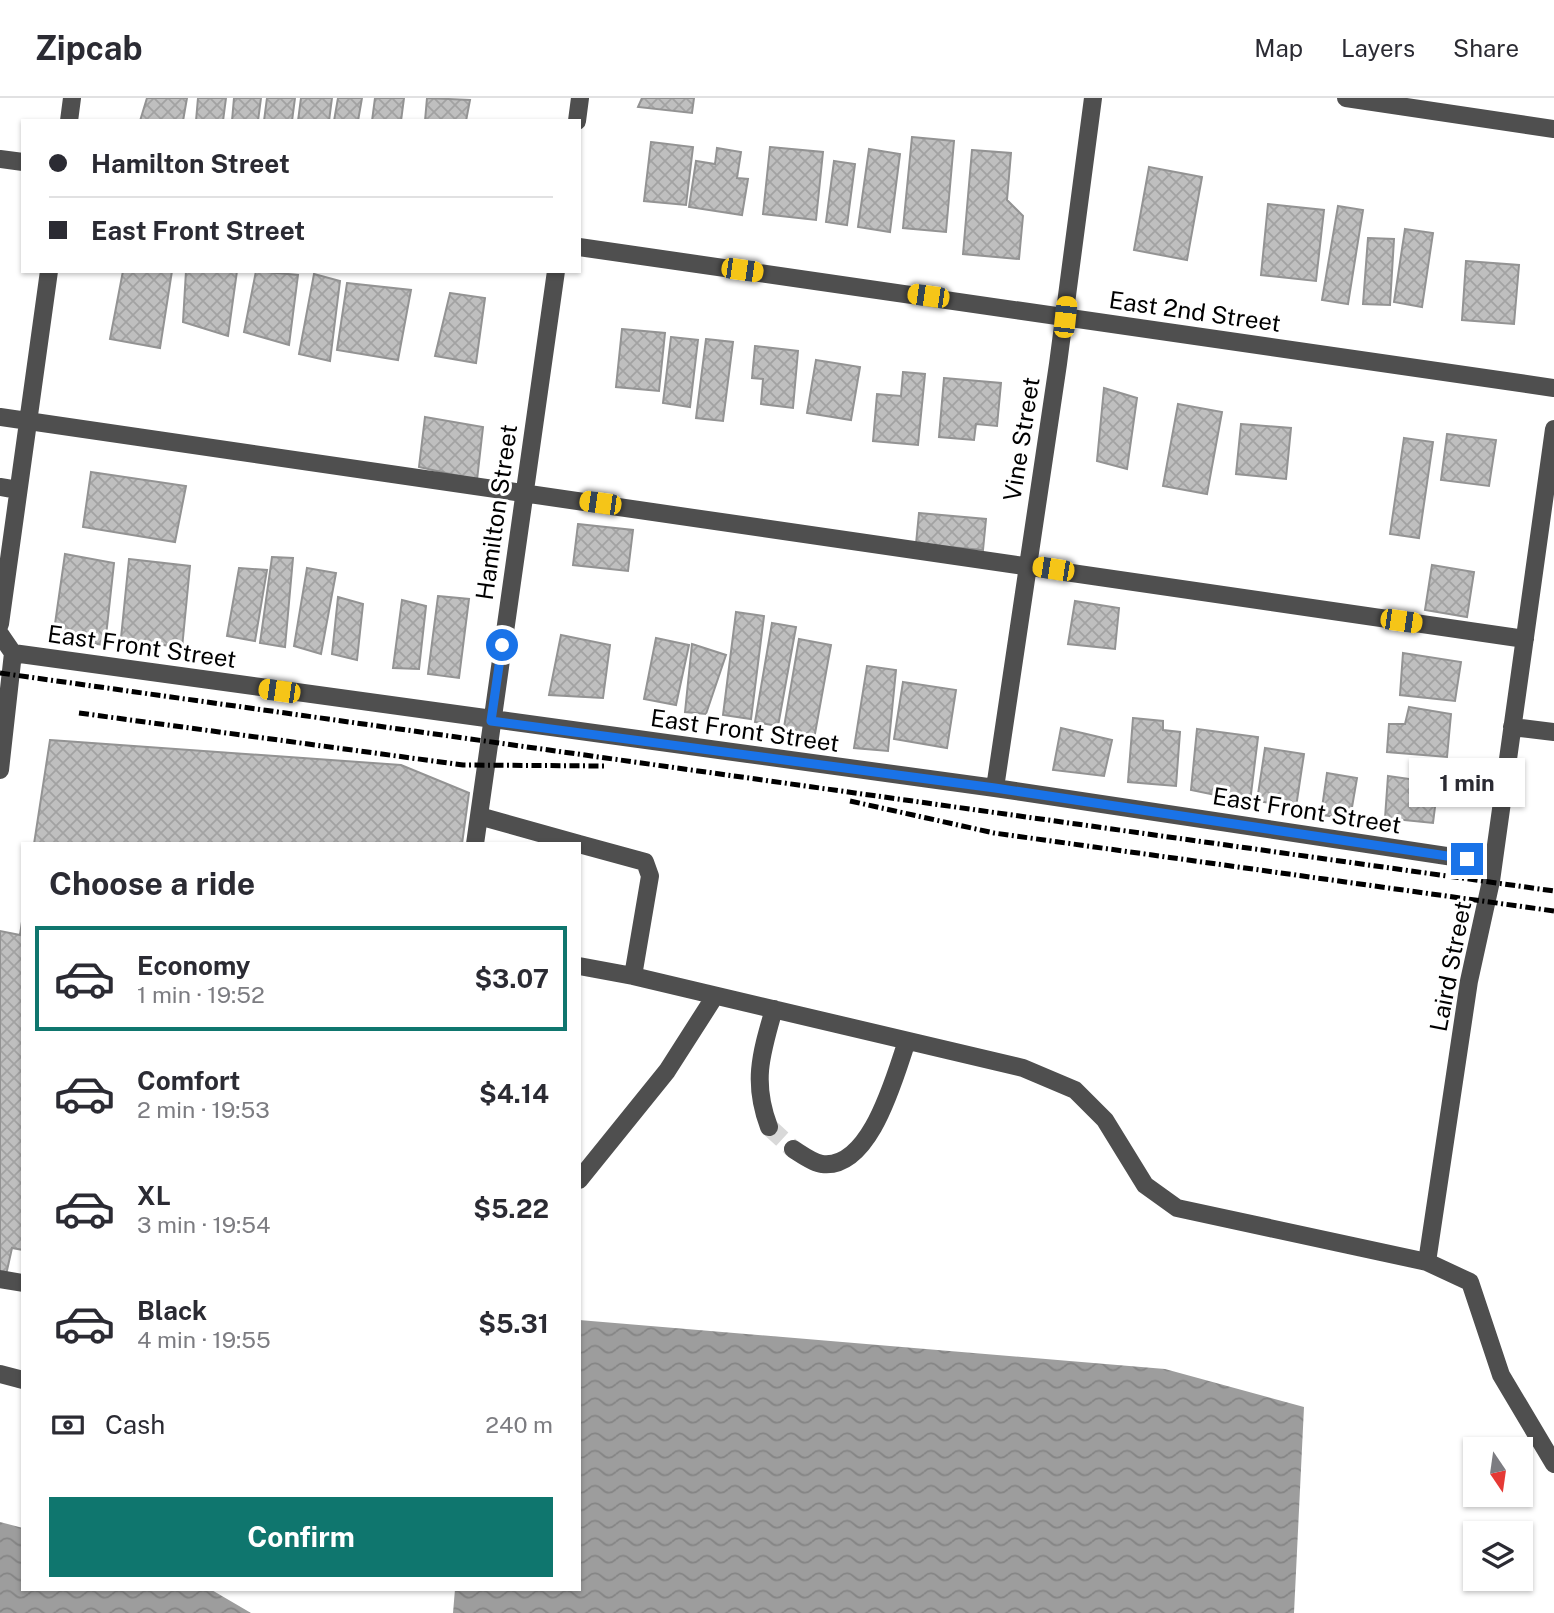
<!DOCTYPE html>
<meta charset="utf-8">
<style>
:root{--surface:#fff;--page:#f2f2f3;--text:#2b2b33;--muted:#7c7c81;--line:#e1e1e2;--accent:#0f766e}
body{margin:0;font-family:"Public Sans",sans-serif;background:var(--page);color:var(--text);height:100vh;display:flex;flex-direction:column;font-size:26px;white-space:nowrap}
*{box-sizing:border-box;margin:0}
p{font-size:23px;color:var(--muted)}
.icon{flex:none;width:38px;height:38px;fill:none;stroke:currentColor;stroke-width:2;stroke-linecap:round;stroke-linejoin:round}
.map{position:relative;flex:1;overflow:hidden}
.side{position:absolute;left:21px;top:744px;width:560px;height:749px;display:flex;flex-direction:column;background:var(--surface);border-radius:0px;box-shadow:0 2px 5px #0004}
.side>*{flex:none}
.guide{position:absolute;left:21px;top:21px;width:560px;height:154px;border-radius:0px;box-shadow:0 2px 5px #0004;display:grid;align-content:center;height:154px;padding:0 28px;background:var(--surface)}
.needle{width:46px;rotate:167deg}
.buttons{position:absolute;left:1463px;top:1339px;display:grid;gap:14px}
.buttons a{display:grid;place-items:center;width:70px;height:70px;border-radius:0px;background:var(--surface);box-shadow:0 2px 5px #0004;font-size:35px}
.end{position:absolute;width:32px;height:32px;margin:-16px;border:9px solid #1a73e8;background:#fff;box-shadow:0 0 0 4px #fff}
.from{border-radius:50%}
.bubble{position:absolute;height:49px;border-radius:0px;background:var(--surface);box-shadow:0 2px 5px #0004;font-size:23px;font-weight:700;line-height:49px;text-align:center}
.car{position:absolute;width:21px;height:42px;margin:-21px -10px;border-radius:9px;box-shadow:0 0 5px 2px #0007;background:linear-gradient(#f5c518 24%,#345 0 40%,#f5c518 0 76%,#345 0 86%,#f5c518 0)}
.guide b{display:flex;align-items:center;gap:24px;height:66px;font-size:26px}
.guide b+b{border-top:2px solid var(--line)}
.guide i{width:18px;height:18px;background:var(--text)}
ul{padding:0;list-style:none}
li{display:flex;align-items:center;gap:21px;height:105px;margin:0 14px 10px;padding:0 14px;border:4px solid transparent;border-radius:0px}
li div{flex:1}
li b{display:block;font-size:26px}
li em{font-style:normal;font-weight:700}
li.on{border-color:var(--accent)}
li>.icon{width:63px;height:63px;stroke-width:1.5}
h2{padding:0 28px;font-size:32px;line-height:84px}
.pay{display:flex;align-items:center;gap:18px;height:77px;padding:0 28px;font-size:26px}
.pay p{margin-inline-start:auto}
.button{display:flex;gap:14px;margin-top:auto;padding:14px 28px}
.button a{flex:1;height:80px;border-radius:0px;background:var(--accent);color:#fff;font-size:28px;font-weight:700;line-height:80px;text-align:center}
header{display:flex;align-items:center;gap:42px;box-sizing:border-box;height:98px;padding:0 35px;background:var(--surface);border-bottom:2px solid var(--line)}
header strong{font-size:33px}
nav{display:flex;gap:38px;margin-inline-start:auto;font-size:24px}
.map>svg:first-child{display:block}
</style>
<header>
<strong>Zipcab</strong>
<nav><a>Map</a><a>Layers</a><a>Share</a></nav>
</header>
<div class="map">
<svg width="1554" height="1515" viewBox="0 0 1554 1515">
<defs>
<pattern id="water-waves" width="16" height="10" patternUnits="userSpaceOnUse" patternTransform="scale(1.75)"><rect width="16" height="10" fill="#9d9d9d"/><path d="M0 5q4-4 8 0t8 0" fill="none" stroke="#858585"/></pattern>
<pattern id="building-cross-hatch" width="8" height="8" patternUnits="userSpaceOnUse" patternTransform="scale(1.75)"><rect width="8" height="8" fill="#bfbfbf"/><path d="M0 0l8 8M0 8l8-8" fill="none" stroke="#a2a2a2"/></pattern>
</defs>
<rect width="100%" height="100%" fill="#fff"/>
<path fill="url(#water-waves)" d="M579,1222L1165,1271L1304,1309L1294,1515H453L455,1491H579Z
M0,1424L23,1430V1491H210L251,1515H0Z"/>
<path fill="url(#building-cross-hatch)" stroke="#939393" stroke-width="2" d="M147,0H187L183,23H140Z
M198,0H226L223,23H196Z
M234,0H261L258,23H232Z
M267,0H295L292,23H264Z
M301,0H332L329,23H298Z
M338,0H362L358,23H334Z
M375,0H404L401,23H372Z
M427,0L470,2L466,23H425Z
M642,0H694L692,15L638,9Z
M912,39L954,43L946,134L903,130Z
M651,44L693,49L686,107L644,103Z
M770,49L823,54L816,122L763,116Z
M717,50L741,54L737,80L748,81L742,117L689,109L696,63L715,66Z
M869,51L900,56L890,134L858,129Z
M972,52L1011,55L1007,102L1023,118L1019,161L963,156Z
M834,63L855,66L847,127L826,124Z
M1149,69L1202,79L1187,162L1134,152Z
M1268,106L1324,112L1316,183L1261,177Z
M1338,108L1363,112L1348,206L1322,202Z
M1405,131L1433,135L1422,209L1394,204Z
M1368,140L1394,141L1390,207L1363,206Z
M1466,163L1519,167L1514,226L1462,222Z
M123,173H172L160,250L110,241Z
M186,173H237L228,238L183,224Z
M256,173L298,177L289,247L244,234Z
M314,176L340,183L330,263L299,256Z
M347,185L411,192L398,262L337,252Z
M450,195L485,200L476,265L435,258Z
M622,231L665,235L659,293L616,289Z
M671,239L698,242L690,309L663,305Z
M706,241L733,244L723,323L696,320Z
M755,248L798,253L793,310L761,306L763,281L752,280Z
M816,262L860,269L851,322L807,315Z
M903,274L925,276L918,347L873,343L877,296L901,298Z
M944,280L1001,285L997,328L976,326L974,342L939,339Z
M1104,290L1137,300L1127,371L1097,363Z
M1178,306L1222,314L1207,396L1163,388Z
M425,319L483,329L477,382L419,369Z
M1241,326L1291,330L1286,381L1236,376Z
M1447,336L1496,342L1489,388L1441,382Z
M1404,340L1433,344L1419,440L1390,436Z
M91,374L186,388L175,444L83,429Z
M919,415L986,421L983,452L916,446Z
M578,426L633,432L628,473L573,467Z
M65,456L114,465L105,547L53,540Z
M272,459L293,460L285,549L260,545Z
M129,461L190,468L182,550L121,540Z
M1432,467L1474,474L1467,519L1425,512Z
M239,470L267,472L255,543L227,538Z
M307,470L336,475L321,556L294,548Z
M438,498L469,501L459,580L428,576Z
M338,499L363,506L357,562L332,556Z
M402,502L426,508L419,571L393,570Z
M1075,503L1119,510L1115,551L1068,546Z
M736,514L764,518L751,621L723,617Z
M772,525L796,529L778,628L755,624Z
M561,537L610,547L603,600L549,597Z
M656,540L689,547L676,607L644,601Z
M799,541L831,547L814,641L783,635Z
M692,546L726,557L706,616L685,614Z
M1403,555L1461,564L1455,603L1400,597Z
M867,568L896,572L888,653L854,650Z
M903,584L956,592L947,650L894,641Z
M1409,609L1451,616L1447,659L1387,654L1389,626H1405Z
M1133,620L1163,623V632L1180,634L1176,688L1128,684Z
M1061,630L1112,642L1104,678L1053,672Z
M1197,631L1258,639L1250,704L1191,692Z
M50,642L401,667L469,695L462,746H34Z
M1265,650L1304,656L1296,709L1257,703Z
M1327,675L1357,680L1350,721L1321,717Z
M1388,678L1438,685L1433,725L1385,720Z
M23,817V1152L12,1150L6,1177L0,1176V833L20,837Z"/>
<g fill="none" stroke-linecap="round" stroke-linejoin="round">
<path stroke="#d9d9d9" stroke-width="18" stroke-dasharray="18 9" stroke-linecap="butt" d="M769,1029L793,1051"/>
<path stroke="#4f4f4f" stroke-width="18" d="M1346,0L1554,31
M69,23L72,0
M577,23L580,0
M0,61L23,64
M579,149L1554,290
M0,319L1525,541
M0,389L18,392
M0,526L49,173
M0,536L13,555L995,690L1493,765
M1512,629L1554,634
M0,672L13,555
M995,690L1058,266L1093,0
M479,718L579,746
M475,746L556,173
M579,746L645,764L650,778L633,878
M579,868L633,878L1023,970L1075,992L1105,1022L1145,1087L1177,1110L1427,1164L1470,1184L1501,1277L1554,1366
M769,1029C752,984 761,956 774,911
M793,1051C801,1056 813,1065 822,1066C871,1072 895,977 907,943
M579,1082L667,973L715,898
M1427,1164L1469,883L1491,783L1554,331
M0,1181L23,1185
M0,1276L23,1282"/>
<path stroke="#000" stroke-width="5" stroke-dasharray="10 3.5 2 3.5" stroke-linecap="butt" d="M0,575L1554,793
M79,615L463,667L604,668
M850,703L994,735L1554,813"/>
</g>
<g fill="none" stroke-linecap="round" stroke-linejoin="round">
<path stroke="#1a73e8" stroke-width="9" d="M502,547L491,623L995,690L1467,761"/>
</g>
<g text-anchor="middle" dominant-baseline="central" stroke-width="6" stroke-linejoin="round" paint-order="stroke">
<g font-size="24" fill="#000" stroke="#fff">
<text transform="translate(1195 213) rotate(8)">East 2nd Street</text>
<text transform="translate(1021 341) rotate(-81)">Vine Street</text>
<text transform="translate(496 414) rotate(-82)">Hamilton Street</text>
<text transform="translate(142 548) rotate(8)">East Front Street</text>
<text transform="translate(745 632) rotate(8)">East Front Street</text>
<text transform="translate(1307 712) rotate(9)">East Front Street</text>
<text transform="translate(1450 868) rotate(-79)">Laird Street</text>
</g>
</g>
</svg>
<div class="buttons">
<a><svg class="needle" viewBox="-14 -14 28 28"><path d="M0-13l5 13h-10z" fill="#e53935"/><path d="M0 13l5-13h-10z" fill="#7c7c81"/></svg></a>
<a><svg class="icon" aria-label="layers" viewBox="0 0 24 24"><path d="M12 4l9 5-9 5-9-5zM3 14l9 5 9-5"/></svg></a>
</div>
<i class="end from" style="left:502px;top:547px"></i>
<i class="end" style="left:1467px;top:761px"></i>
<div class="bubble" style="left:1409px;top:660px;width:116px">1 min</div>
<i class="car" style="left:742px;top:172px;rotate:98deg"></i>
<i class="car" style="left:928px;top:198px;rotate:278deg"></i>
<i class="car" style="left:1065px;top:219px;rotate:6deg"></i>
<i class="car" style="left:600px;top:405px;rotate:278deg"></i>
<i class="car" style="left:1053px;top:471px;rotate:279deg"></i>
<i class="car" style="left:1401px;top:523px;rotate:98deg"></i>
<i class="car" style="left:279px;top:593px;rotate:278deg"></i>
<div class="guide">
<b><i class="from"></i>Hamilton Street</b>
<b><i></i>East Front Street</b>
</div>
<section class="side">
<h2>Choose a ride</h2>
<ul>
<li class="on"><svg class="icon" aria-label="car" viewBox="0 0 24 24"><path d="M5 17H2v-5l4-1 3-4h7l3 4 3 1v5h-3M9 17h6M6 11h13"/><circle cx="7" cy="17" r="2"/><circle cx="17" cy="17" r="2"/></svg><div><b>Economy</b><p>1 min · 19:52</p></div><em>$3.07</em></li>
<li><svg class="icon" aria-label="car" viewBox="0 0 24 24"><path d="M5 17H2v-5l4-1 3-4h7l3 4 3 1v5h-3M9 17h6M6 11h13"/><circle cx="7" cy="17" r="2"/><circle cx="17" cy="17" r="2"/></svg><div><b>Comfort</b><p>2 min · 19:53</p></div><em>$4.14</em></li>
<li><svg class="icon" aria-label="car" viewBox="0 0 24 24"><path d="M5 17H2v-5l4-1 3-4h7l3 4 3 1v5h-3M9 17h6M6 11h13"/><circle cx="7" cy="17" r="2"/><circle cx="17" cy="17" r="2"/></svg><div><b>XL</b><p>3 min · 19:54</p></div><em>$5.22</em></li>
<li><svg class="icon" aria-label="car" viewBox="0 0 24 24"><path d="M5 17H2v-5l4-1 3-4h7l3 4 3 1v5h-3M9 17h6M6 11h13"/><circle cx="7" cy="17" r="2"/><circle cx="17" cy="17" r="2"/></svg><div><b>Black</b><p>4 min · 19:55</p></div><em>$5.31</em></li>
</ul>
<div class="pay"><svg class="icon" aria-label="cash" viewBox="0 0 24 24"><path d="M3 7h18v10H3z"/><circle cx="12" cy="12" r="2"/></svg>Cash<p>240 m</p></div>
<div class="button"><a>Confirm</a></div>
</section>
</div>
